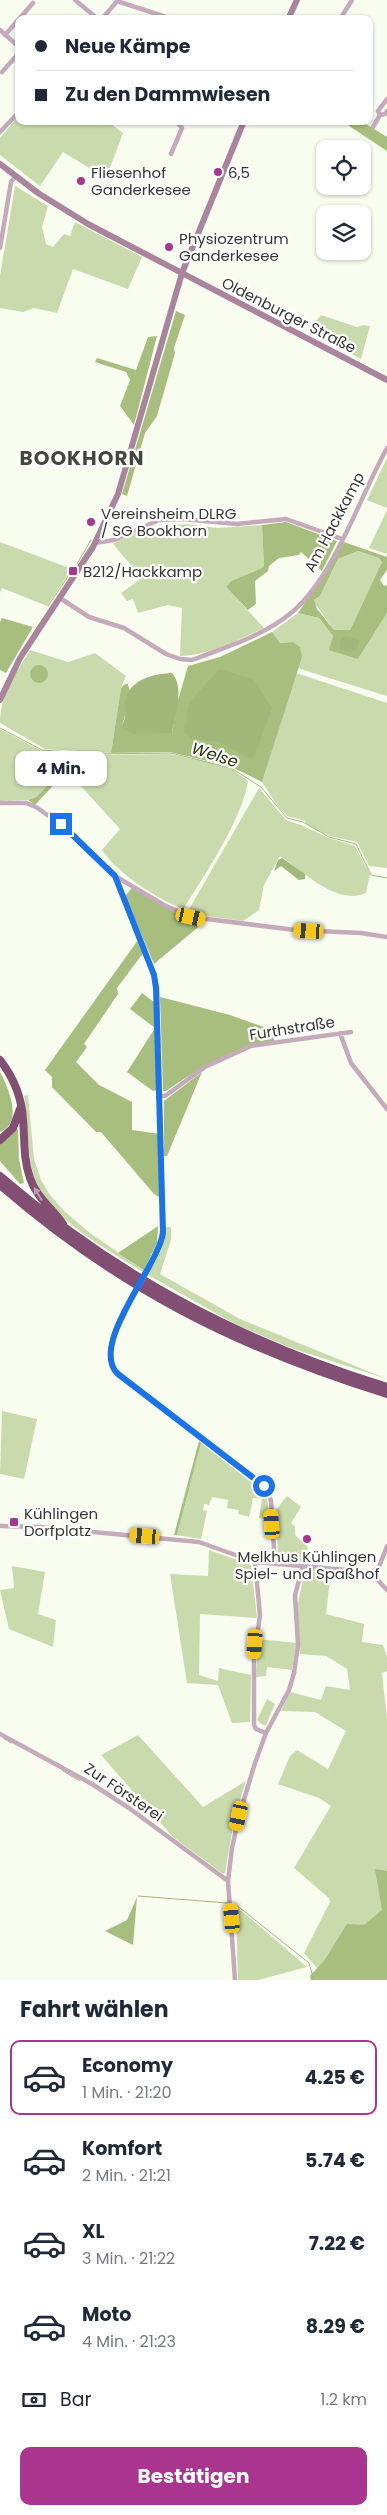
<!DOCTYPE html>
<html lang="de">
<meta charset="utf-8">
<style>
:root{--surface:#fff;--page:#f6f6f7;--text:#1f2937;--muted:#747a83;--line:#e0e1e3;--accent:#aa358e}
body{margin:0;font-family:Poppins,sans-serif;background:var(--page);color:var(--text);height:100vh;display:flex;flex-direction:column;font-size:19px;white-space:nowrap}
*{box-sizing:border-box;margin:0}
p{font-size:16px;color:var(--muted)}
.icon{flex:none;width:28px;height:28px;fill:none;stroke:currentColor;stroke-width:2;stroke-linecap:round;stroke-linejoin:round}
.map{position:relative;height:1980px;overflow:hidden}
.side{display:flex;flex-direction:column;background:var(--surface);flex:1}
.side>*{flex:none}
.top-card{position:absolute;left:15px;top:15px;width:358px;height:110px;border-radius:10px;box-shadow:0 1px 4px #0004;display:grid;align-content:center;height:110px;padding:0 20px;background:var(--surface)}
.buttons{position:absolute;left:316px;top:140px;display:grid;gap:10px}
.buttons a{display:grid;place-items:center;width:55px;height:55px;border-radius:10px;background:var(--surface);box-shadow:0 1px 4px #0004;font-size:25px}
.end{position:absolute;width:22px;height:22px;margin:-11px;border:6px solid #1a73e8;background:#fff;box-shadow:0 0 0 2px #fff}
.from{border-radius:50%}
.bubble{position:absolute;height:35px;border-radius:10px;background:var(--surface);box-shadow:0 1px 4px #0004;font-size:16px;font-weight:700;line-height:35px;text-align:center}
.car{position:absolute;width:15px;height:30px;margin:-15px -8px;border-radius:6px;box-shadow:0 0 4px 1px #0007;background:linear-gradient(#f5c518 24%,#345 0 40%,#f5c518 0 76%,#345 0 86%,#f5c518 0)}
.top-card b{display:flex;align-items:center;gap:18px;height:48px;font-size:19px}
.top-card b+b{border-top:1px solid var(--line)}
.top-card i{width:12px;height:12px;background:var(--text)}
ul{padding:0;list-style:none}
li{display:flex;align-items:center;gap:15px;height:75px;margin:0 10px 8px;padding:0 10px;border:2px solid transparent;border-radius:10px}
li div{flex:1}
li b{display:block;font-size:19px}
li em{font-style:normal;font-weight:700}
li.current{border-color:var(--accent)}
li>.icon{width:45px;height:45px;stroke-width:1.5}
h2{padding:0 20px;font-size:22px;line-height:60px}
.pay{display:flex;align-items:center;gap:12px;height:55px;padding:0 20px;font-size:19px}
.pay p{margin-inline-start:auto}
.button{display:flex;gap:10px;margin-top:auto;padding:10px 20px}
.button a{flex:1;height:58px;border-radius:10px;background:var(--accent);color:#fff;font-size:20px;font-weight:700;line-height:58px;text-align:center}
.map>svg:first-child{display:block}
</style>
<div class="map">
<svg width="387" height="1980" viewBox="0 0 387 1980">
<rect width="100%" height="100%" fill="#f8fdf0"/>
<path fill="#c9daac" d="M19,115V121H107L123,133L106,178L63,152L40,186L0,155V138Z
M15,186L48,206L42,227L46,244L53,247L64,234L70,236L75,222L142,257L128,289L73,269L57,313L34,308L23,312L0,308V276Z
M321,315L357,327L363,325L370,326L361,359L308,331Z
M387,458V508L367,500Z
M387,510V554L369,548Z
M186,524L217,528L262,525L264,567L231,581L226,587L264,628C237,640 210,655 180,656L182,608L168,605L138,613L133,599L127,601L121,593L142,578L113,544C136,529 160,527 186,524Z
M0,542L72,569L47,606L2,588L0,593Z
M358,551L379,558L382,562L350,630H334L313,601L320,596L338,559Z
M298,613L319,618L333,636L358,659L387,613V696L297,668L302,657L293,642L280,643L272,632Z
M30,650L68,662L95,653L126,676L121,688L111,753L45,749L0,723C0,695 16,673 30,650Z
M296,673L387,703V868L369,866L357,842L330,836L312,828L303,820L287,816L277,805L262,782Z
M0,729L42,751L68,753L70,763L36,797L28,800L0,801Z
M171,754L231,768L248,781C243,817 204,877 183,909C156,898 118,874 102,850L120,829L67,771L77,760L93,755Z
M259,788L286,820L301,825L329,838L355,846L370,874L366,893C337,906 304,872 280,856L264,885L259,910L243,921L205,916L188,911Z
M28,1095L34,1159L41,1180L50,1195L65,1212L90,1233L144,1270L143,1272C109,1250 49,1219 35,1180C26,1154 29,1123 24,1096Z
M165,1227H171V1240L160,1274L240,1319L387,1379L291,1348L235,1324L148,1275L162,1249Z
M2,1411L37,1419L24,1479L0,1474Z
M201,1443L261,1490L267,1498L270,1520L259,1518L262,1499L253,1498L249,1517L238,1514L239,1510L227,1508L228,1500L212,1497L209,1505L204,1504L203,1510L207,1511L201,1539L177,1535Z
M287,1496L301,1507L291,1523L295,1526V1535L308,1547L304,1562L280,1561L278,1555L276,1510Z
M209,1550L251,1565L257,1618L200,1614L199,1675L218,1681L219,1668L251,1675L250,1722L232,1723L218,1685L187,1683L170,1574L208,1576Z
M12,1566L45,1572L38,1614L56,1620L53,1647L9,1629L0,1590L14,1588Z
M307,1569L331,1572L326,1614L364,1624L362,1642L383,1645L387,1657V1671L382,1673L387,1719V1980H311L310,1976L317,1968L304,1953L330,1902L329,1898L294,1868L331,1806L319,1798L278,1784L290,1756L297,1750L328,1769L346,1731L315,1712L281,1711L290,1692L321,1700L326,1686L350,1690L347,1669L326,1656L300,1654L297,1608L305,1570Z
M258,1639L296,1643L292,1670L267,1667L266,1676L256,1677Z
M267,1699L275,1704L266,1725H263L257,1720Z
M138,1735L203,1807L246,1781L235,1815L225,1873L223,1874L173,1837L101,1755Z
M236,1906L307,1967L258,1980H238Z"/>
<path fill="#a7be7f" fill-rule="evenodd" d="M361,121L387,137V151L343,122Z
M176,311L185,315L174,348L175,353L157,416L145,433L127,496L122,494Z
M157,336L134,425L120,406L130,380L126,372L95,362L97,358L136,370L148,337Z
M286,522L337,541L322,571L301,552L299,555L279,558L269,566L268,571L255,581L256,604L248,610L226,587L231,581L264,567L262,525Z
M344,542L387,557V570L380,580L384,586L387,585V613L358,659L329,650L333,636L319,618L298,613ZM358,551L379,558L382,562L350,630H334L317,609L314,600L320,596L338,559Z
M2,618L33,627L6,673L0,670V622Z
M272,632L280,643L293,642L300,647L302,657L262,782L232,767L170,752L111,753L121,688L125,684H128L130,692C123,702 128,714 122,725L172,733L178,700L188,666L220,657Z
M30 674a9 9 0 1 1 18 0a9 9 0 1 1-18 0Z
M68,753L93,755L77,760L35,805L28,800L36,797L70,763Z
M132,888L180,915L203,923L154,964L125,896Z
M138,940L144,952L117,988L118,994L84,1044L87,1047L76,1062L99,1085L132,1102V1130L160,1134L161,1198L154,1194L101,1132H96L52,1087V1077L45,1070Z
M142,993L154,1002L157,1090L153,1091L127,1072L155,1028L130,1009Z
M160,997L230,1015L267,1028L275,1041C233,1047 201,1067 166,1091H163Z
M0,1072C8,1087 24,1122 0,1132Z
M202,1072L167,1156H164V1101Z
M16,1128L18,1130L19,1159L24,1183L20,1184L0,1161V1141Z
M158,1226L157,1243L144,1270L118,1253Z
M199,1441L201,1443L177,1535H174Z
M375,1869L387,1871V1980H311L310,1976L324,1961L347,1924L364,1925L382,1910Z
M137,1897L133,1945L105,1931L127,1920Z"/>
<path fill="#a2b87a" d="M346,636L357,639L359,642L356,650L350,652L340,650L339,641Z
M219,669L253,679L272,708L255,756L249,758L218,742L192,739L184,732L189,703Z
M172,673C185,688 175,716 172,733L134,734L125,730L122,725C128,715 123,708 126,698C132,678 155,674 172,673Z
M282,858L305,874V879L299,880L281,866L274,871L278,860Z"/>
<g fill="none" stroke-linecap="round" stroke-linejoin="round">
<path stroke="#a2b87a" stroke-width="1" d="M77,564L91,540
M48,606L73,569
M0,728L42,750L94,754L171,753L231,768L261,787L287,818L303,822L329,837L356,844L371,875L387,878
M3,1738L11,1743
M63,1771L80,1781
M138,1896L227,1903
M235,1904L309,1963L314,1980"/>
<path stroke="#c5aabb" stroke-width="4.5" d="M75,0L98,19
M117,1L172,19
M19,19L33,3
M102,19L118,0
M340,19L352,0
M0,30L19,47
M5,35L19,19
M2,72L19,53
M380,115L385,114L387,111
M373,127L380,115L378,111L387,99
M0,132L19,112
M171,154L182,128L176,121
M0,248L11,182L15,177
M95,543L114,540L159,520L182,519L237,524L286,519L342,539
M60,598L89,617L124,628L166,654L180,659L192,660C226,647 263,636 291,613C335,576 359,498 387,448
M0,803H26L36,807L70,831L115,876L164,905L191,917L295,930L361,933L387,937
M115,877L154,975L157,988L163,1221L161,1243L150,1267
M340,1033L351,1063L387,1109
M160,1096H165L205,1067L251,1046L351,1032
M131,1299C119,1318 104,1348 114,1371L267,1489L271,1501L275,1564
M0,1526L40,1527L199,1542L255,1562L358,1571L374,1576L387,1590
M255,1562L260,1615L254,1659V1725L256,1729L266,1733
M369,1574L379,1567L387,1546
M0,1734L92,1784L129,1808L228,1881
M235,1980L228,1881L232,1848L239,1816L255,1763L266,1733L289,1690L294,1673L298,1645L295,1595L303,1566"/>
<path stroke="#aa839c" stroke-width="6" d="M288,19L297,0
M0,164L38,193L88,224L387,380
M0,700L20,658L93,547L118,494L182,273L244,121"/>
<path stroke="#834e73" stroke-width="8" d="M0,1060C13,1077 22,1098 23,1120C25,1140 23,1158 30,1178C36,1197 52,1208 63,1224
M0,1140L13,1128L20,1109
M0,1176C118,1277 239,1341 387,1387
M0,1185C118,1288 239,1348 387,1394"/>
<path stroke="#c5aabb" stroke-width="4.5" d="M131,1299L150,1267"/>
</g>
<defs><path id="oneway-solid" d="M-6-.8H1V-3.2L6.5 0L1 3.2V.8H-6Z" transform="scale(1.25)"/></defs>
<use fill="#bb9eb2" href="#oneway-solid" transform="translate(38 1194) rotate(-121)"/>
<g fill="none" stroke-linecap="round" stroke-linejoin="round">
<path stroke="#1a73e8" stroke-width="6" d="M61,824L115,876L154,975L156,988L163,1233C158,1267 88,1346 118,1374L264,1486"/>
</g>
<g fill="#aa358e" stroke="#fff" stroke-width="2">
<circle cx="218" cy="172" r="5"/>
<circle cx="81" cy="181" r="5"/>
<circle cx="169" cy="247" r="5"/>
<circle cx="91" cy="522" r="5"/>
<rect x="68" y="566" width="10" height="10" rx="2.5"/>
<rect x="9" y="1517" width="10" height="10" rx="2.5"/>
<circle cx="307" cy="1539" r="5"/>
</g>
<g text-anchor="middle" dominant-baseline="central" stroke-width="4.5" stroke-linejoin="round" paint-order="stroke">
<g font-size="15" fill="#363733" stroke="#fff" text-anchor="start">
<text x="91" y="172">Fliesenhof<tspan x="91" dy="17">Ganderkesee</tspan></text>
<text x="228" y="172">6,5</text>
<text x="179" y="238">Physiozentrum<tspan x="179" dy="17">Ganderkesee</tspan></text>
<text x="101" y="513">Vereinsheim DLRG<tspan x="101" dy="17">/ SG Bookhorn</tspan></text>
<text x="83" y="571">B212/Hackkamp</text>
<text x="24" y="1513">Kühlingen<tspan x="24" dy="17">Dorfplatz</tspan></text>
<text x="307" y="1556" text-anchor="middle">Melkhus Kühlingen<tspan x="307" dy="17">Spiel- und Spaßhof</tspan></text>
</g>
<g font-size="15" fill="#363733" stroke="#fff">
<text transform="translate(289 315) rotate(27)">Oldenburger Straße</text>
<text transform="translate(334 522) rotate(-62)">Am Hackkamp</text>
<text transform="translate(292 1028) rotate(-9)">Furthstraße</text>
<text transform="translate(124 1792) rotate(34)">Zur Försterei</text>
</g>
<g font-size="16" font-style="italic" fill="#253202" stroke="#fff">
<text transform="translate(215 755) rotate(18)">Welse</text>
</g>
<g font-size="20" font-weight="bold" letter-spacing="1" fill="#43473d" stroke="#fff">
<text x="82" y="458">BOOKHORN</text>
</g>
</g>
</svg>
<div class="buttons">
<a><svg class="icon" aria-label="locate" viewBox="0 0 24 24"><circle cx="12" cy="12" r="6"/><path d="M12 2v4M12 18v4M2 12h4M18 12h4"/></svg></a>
<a><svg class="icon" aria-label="layers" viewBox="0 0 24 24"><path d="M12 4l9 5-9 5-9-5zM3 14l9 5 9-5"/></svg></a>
</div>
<i class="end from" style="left:264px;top:1486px"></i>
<i class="end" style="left:61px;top:824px"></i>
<div class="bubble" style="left:15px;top:751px;width:92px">4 Min.</div>
<i class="car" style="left:191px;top:917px;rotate:103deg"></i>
<i class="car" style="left:309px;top:931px;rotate:273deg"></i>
<i class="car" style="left:272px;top:1524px;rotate:356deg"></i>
<i class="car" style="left:145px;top:1536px;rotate:275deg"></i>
<i class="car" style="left:255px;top:1644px;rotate:184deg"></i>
<i class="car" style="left:239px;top:1816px;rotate:192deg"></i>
<i class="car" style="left:232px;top:1918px;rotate:355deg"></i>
<div class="top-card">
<b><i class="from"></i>Neue Kämpe</b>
<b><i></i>Zu den Dammwiesen</b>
</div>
</div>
<section class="side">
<h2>Fahrt wählen</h2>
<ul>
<li class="current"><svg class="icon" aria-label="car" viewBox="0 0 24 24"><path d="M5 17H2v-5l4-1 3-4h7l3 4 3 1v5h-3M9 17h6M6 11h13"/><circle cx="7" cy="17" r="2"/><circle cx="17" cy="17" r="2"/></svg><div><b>Economy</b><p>1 Min. · 21:20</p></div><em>4.25 €</em></li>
<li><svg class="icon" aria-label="car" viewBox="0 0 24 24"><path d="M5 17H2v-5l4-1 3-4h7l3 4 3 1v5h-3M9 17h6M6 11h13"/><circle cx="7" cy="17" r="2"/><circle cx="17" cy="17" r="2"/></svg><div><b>Komfort</b><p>2 Min. · 21:21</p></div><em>5.74 €</em></li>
<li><svg class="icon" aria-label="car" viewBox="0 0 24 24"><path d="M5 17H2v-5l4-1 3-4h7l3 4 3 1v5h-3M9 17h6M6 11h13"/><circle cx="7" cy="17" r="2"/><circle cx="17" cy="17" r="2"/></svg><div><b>XL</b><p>3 Min. · 21:22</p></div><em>7.22 €</em></li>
<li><svg class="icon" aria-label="car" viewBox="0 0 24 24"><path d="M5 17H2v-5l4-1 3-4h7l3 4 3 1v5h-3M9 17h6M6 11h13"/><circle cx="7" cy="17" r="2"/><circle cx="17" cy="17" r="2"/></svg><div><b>Moto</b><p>4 Min. · 21:23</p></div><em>8.29 €</em></li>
</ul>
<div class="pay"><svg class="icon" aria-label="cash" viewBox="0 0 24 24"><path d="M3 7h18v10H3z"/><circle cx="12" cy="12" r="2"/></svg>Bar<p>1.2 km</p></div>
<div class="button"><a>Bestätigen</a></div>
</section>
